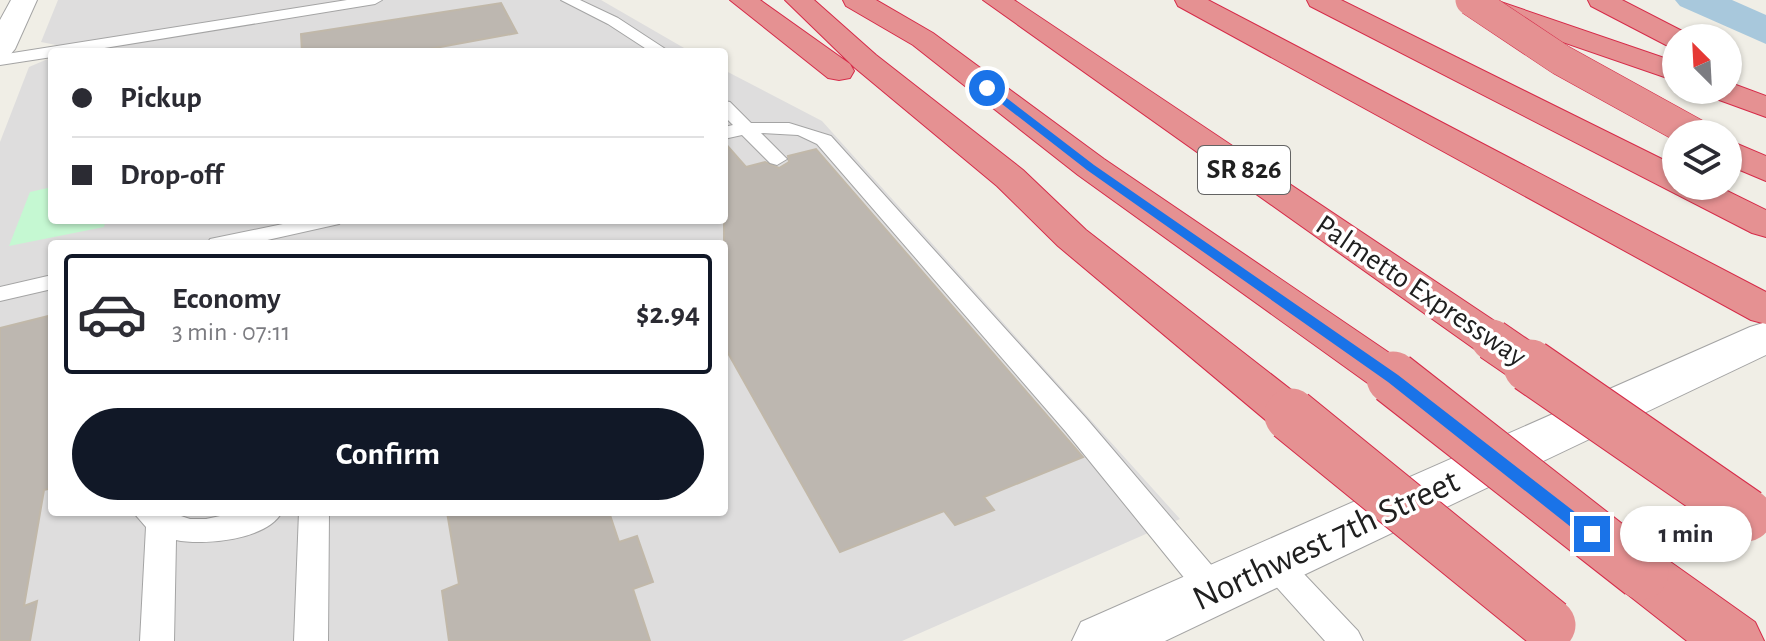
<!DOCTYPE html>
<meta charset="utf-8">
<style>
:root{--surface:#fff;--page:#f2f2f3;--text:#2b2b33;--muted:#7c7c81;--line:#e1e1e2;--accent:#111827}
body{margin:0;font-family:"Alegreya Sans",sans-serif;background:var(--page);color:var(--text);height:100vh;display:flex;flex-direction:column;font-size:30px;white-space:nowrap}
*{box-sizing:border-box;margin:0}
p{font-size:26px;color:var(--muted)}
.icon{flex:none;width:44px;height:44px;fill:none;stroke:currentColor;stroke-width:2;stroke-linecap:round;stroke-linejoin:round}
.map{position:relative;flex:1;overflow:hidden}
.details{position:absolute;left:48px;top:240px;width:680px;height:276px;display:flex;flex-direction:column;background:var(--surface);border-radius:8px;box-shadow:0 2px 6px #0004}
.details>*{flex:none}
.hud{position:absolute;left:48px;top:48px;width:680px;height:176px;border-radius:8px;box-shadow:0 2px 6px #0004;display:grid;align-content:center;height:176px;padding:0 24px;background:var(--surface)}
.needle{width:52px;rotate:336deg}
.controls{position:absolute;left:1662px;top:24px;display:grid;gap:16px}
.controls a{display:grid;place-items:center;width:80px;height:80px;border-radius:50%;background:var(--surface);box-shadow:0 2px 6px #0004;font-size:40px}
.end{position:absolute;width:36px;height:36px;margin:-18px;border:10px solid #1a73e8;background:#fff;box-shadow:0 0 0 4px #fff}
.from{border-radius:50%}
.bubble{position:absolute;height:56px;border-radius:28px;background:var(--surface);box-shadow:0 2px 6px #0004;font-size:26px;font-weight:600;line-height:56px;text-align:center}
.hud b{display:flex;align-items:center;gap:28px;height:76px;font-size:30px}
.hud b+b{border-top:2px solid var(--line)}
.hud i{width:20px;height:20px;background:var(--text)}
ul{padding:14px 0 0;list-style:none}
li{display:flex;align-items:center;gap:24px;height:120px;margin:0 16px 12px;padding:0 8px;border:4px solid transparent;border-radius:8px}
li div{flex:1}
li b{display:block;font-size:30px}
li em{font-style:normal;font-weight:600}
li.active{border-color:var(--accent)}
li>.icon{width:72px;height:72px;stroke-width:1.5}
.button{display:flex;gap:16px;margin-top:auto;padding:16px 24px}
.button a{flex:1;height:92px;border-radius:48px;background:var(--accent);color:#fff;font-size:32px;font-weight:600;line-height:92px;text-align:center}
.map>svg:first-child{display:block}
</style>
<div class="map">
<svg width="1766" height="641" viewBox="0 0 1766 641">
<rect width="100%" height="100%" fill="#f0eee6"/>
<path fill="#dedddd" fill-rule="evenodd" d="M58,0H601L691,52H53L56,45L41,42Z
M52,54V220H724V70L822,121L1180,519L902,641H0V142L29,67L50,58ZM52,244H724V512H52Z"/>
<path fill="#c5f8d2" d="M52,187V220H106L104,227L9,246L30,192Z"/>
<path fill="#a8c8dc" d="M1675,0H1732L1766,15V44L1680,6Z"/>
<path fill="#bdb7b0" stroke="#c1b8a9" stroke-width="2" d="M501,3L517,33L413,52H302L301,34Z
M724,142L746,167L765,162L779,168L789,162L788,156L816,149L1083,457L984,497L994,510L955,525L944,511L840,552L724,346Z
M52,315V488L44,490L24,606L37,601L30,641H0V328Z
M447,512H609L619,542L637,536L653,582L633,589L650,641H449L442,591L459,584Z"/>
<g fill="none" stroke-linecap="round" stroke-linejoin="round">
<g stroke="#a4a4a4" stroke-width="2">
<path id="lane" d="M347,0H382L375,4L80,52H52V57L0,65V55Z
M561,0H580L618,18L670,52H651L608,24Z
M724,101L730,102L751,123H789L831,136L1086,418L1225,581L1230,591L1225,601L1214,605L1203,601L1066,432L817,144L798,135L761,133L787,159L777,165L770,163L742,135L724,139V127L733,125L724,116Z
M302,220H343L339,224L249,244H207L210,239Z
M52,275V289L0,301V287Z
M133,512H169L190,519H206L239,512H282C267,540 203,546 176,540L174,641H140L146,527Z
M299,512H329L328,641H294Z
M1275,551L1286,555L1358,631L1363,641H1325L1264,573L1259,564L1264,555Z"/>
</g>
<g stroke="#a4a4a4" stroke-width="2">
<path id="street" d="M11,0H37L15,49L10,55L0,58V20Z
M1766,322V355L1165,641H1072L1081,622L1750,327Z"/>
</g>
<g stroke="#d62b49" stroke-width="2">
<path id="highway" d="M730,0H760L850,64L854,71L850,78L839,80L828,78Z
M785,0H814L876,55L1023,170L1086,230L1308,403L1316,415L1308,427L1291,433L1274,427L1058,246L997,186L854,67Z
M843,0H876L933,33L1104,159L1410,367L1417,378L1410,389L1393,394L1376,389L1078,175L913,45L846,6Z
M983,0H1014L1508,330L1515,340L1508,350L1492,355L1476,350Z
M1175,0H1208L1766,292V324L1751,320L1178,6Z
M1307,0H1341L1676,166V186H1717L1766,210V237L1752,233L1310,6Z
M1462,0H1495L1676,62V81L1464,8Z
M1588,0H1622L1686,33L1690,38H1676V48L1666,45L1591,6Z
M1728,82L1766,96V117L1711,97L1706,90H1728Z
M1728,140L1766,156V181L1728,165Z
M1642,549L1662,556L1755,622L1764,641H1687L1622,590L1613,573L1622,556Z"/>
</g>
<use href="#lane" fill="#fff" fill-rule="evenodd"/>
<use href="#street" fill="#fff" fill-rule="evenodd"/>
<use href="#highway" fill="#e59192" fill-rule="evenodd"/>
<g stroke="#d62b49" stroke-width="32" stroke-linecap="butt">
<path id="highway-bridge-far2" d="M1471,0L1561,60L1695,134"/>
</g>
<g stroke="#d62b49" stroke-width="43" stroke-linecap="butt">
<path id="highway-bridge-far1" d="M1492,340L1533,368"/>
</g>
<g stroke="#d62b49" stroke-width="55" stroke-linecap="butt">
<path id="highway-bridge" d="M1530,366L1746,515
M1393,378L1642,573
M1291,415L1549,625"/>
</g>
<use href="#highway-bridge-far2" stroke="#e59192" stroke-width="31"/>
<use href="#highway-bridge-far1" stroke="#e59192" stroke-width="41"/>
<use href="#highway-bridge" stroke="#e59192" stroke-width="53"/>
</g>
<path fill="#1a73e8" d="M984,86H991L1094,165L1398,375L1598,530V539H1586L1388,382L1087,170L984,90Z"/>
<g text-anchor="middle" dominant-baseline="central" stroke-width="7" stroke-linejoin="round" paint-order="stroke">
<rect fill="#fff" stroke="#636363" stroke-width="2" x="1198" y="146" width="92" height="48" rx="6"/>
<g font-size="28" font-weight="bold" fill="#202020">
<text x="1244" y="170">SR 826</text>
</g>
<g font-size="30" fill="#202020" stroke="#fff">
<text transform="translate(1421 291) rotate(34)">Palmetto Expressway</text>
</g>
<g font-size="36" fill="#202020" stroke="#fff">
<text transform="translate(1326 540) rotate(-25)">Northwest 7th Street</text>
</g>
</g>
</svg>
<div class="controls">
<a><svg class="needle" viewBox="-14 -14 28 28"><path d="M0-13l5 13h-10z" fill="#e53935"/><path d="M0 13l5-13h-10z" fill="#7c7c81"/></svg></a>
<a><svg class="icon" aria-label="layers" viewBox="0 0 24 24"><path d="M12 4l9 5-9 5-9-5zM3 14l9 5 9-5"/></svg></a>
</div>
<i class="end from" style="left:987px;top:88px"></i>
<i class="end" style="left:1592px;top:534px"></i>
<div class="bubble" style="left:1620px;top:506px;width:132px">1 min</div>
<div class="hud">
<b><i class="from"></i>Pickup</b>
<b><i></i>Drop-off</b>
</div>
<section class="details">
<ul>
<li class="active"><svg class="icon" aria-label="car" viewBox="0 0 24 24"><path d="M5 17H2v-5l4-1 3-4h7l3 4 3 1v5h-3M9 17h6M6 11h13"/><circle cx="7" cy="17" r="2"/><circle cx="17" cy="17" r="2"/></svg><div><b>Economy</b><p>3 min · 07:11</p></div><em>$2.94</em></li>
</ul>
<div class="button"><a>Confirm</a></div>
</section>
</div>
